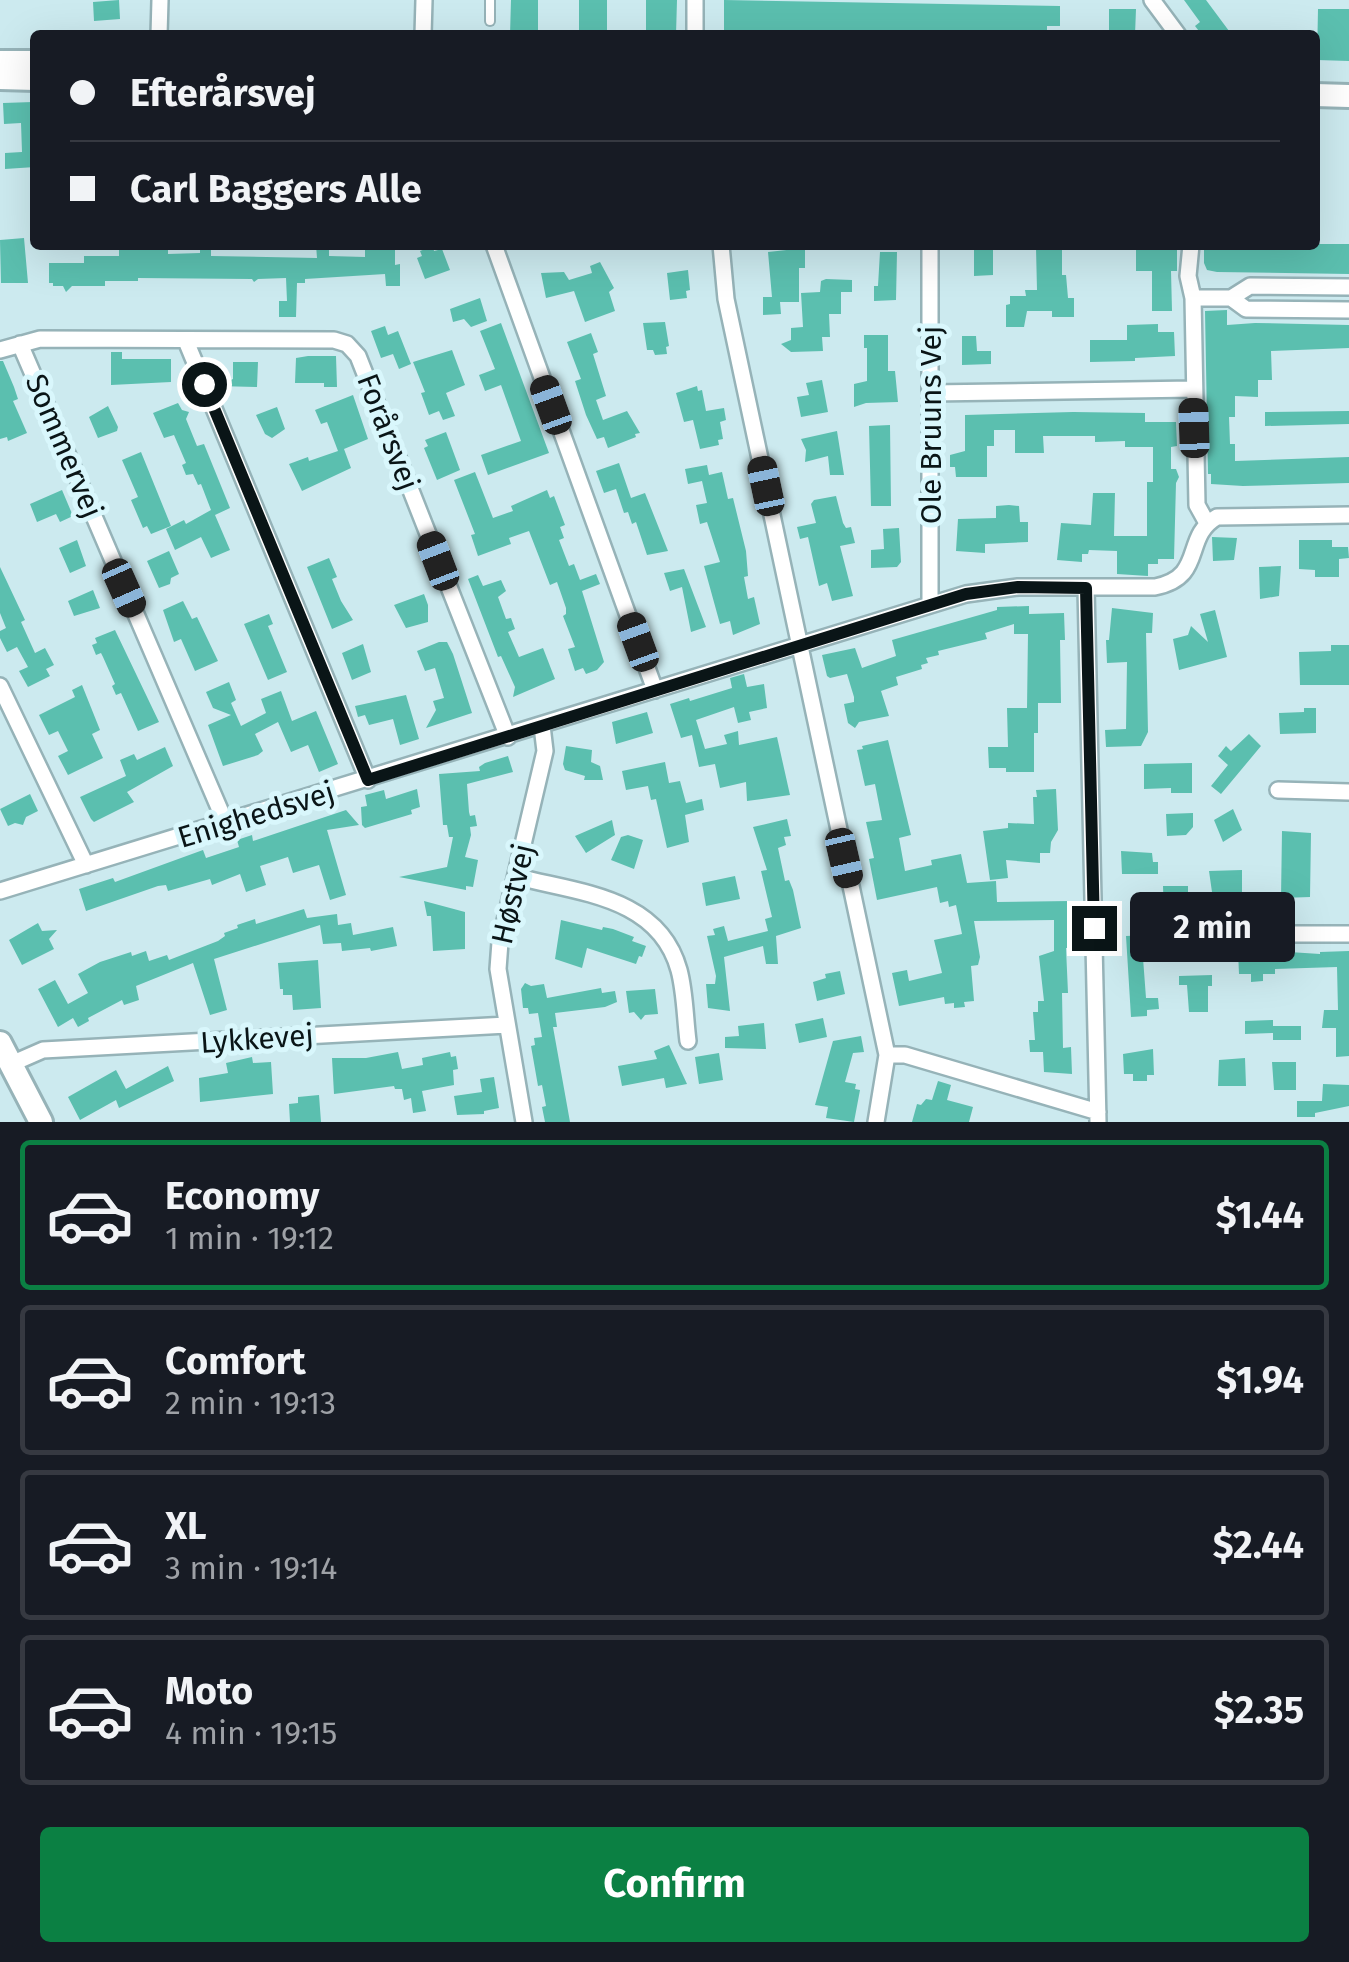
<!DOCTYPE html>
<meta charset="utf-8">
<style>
:root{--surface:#171b24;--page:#20242c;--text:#f1f3f6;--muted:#9ea1a6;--line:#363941;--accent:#0b8043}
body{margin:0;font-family:"Fira Sans",sans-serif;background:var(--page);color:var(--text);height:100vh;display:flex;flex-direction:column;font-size:38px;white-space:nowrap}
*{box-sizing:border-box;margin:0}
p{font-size:32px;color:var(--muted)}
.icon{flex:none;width:55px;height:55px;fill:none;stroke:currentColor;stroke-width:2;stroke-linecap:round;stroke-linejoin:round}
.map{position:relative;height:1122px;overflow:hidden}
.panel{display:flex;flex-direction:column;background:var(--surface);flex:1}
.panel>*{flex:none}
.top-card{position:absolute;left:30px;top:30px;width:1290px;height:220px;border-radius:10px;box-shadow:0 10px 40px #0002;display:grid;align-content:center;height:220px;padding:0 40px;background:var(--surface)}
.end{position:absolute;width:45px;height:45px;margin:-22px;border:12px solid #0a1517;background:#fff;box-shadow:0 0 0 5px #fff}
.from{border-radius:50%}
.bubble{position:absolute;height:70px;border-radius:10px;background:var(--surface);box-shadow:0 10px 40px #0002;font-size:32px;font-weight:700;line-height:70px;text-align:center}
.car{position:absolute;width:30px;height:60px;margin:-30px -15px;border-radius:12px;box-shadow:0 0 8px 2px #0007;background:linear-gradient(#222 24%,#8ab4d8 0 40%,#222 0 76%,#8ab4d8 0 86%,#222 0)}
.top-card b{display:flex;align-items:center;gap:35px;height:95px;font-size:38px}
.top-card b+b{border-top:2px solid var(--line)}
.top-card i{width:25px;height:25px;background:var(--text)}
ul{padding:18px 0 0;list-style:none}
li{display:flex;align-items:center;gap:30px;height:150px;margin:0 20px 15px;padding:0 20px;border:5px solid var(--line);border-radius:10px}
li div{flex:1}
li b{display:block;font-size:38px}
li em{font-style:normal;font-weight:700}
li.on{border-color:var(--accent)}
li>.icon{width:90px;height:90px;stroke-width:1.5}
.cta{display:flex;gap:20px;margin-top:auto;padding:20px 40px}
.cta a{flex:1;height:115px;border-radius:10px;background:var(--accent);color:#fff;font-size:40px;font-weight:700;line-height:115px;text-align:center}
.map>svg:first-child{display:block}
</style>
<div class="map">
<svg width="1349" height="1122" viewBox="0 0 1349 1122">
<rect width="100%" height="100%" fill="#cceaef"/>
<path fill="#5bbfaf" d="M119,0L120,19L94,21L93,2Z
M511,0H538V35H510Z
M579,0H607V35H579Z
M646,0H677L676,35H646Z
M724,0L1060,6V26H1047V32H1035V35H724Z
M1184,0H1206L1232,35H1202L1195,26L1200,22Z
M1109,9H1136L1135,35H1109Z
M1318,9H1349V61L1317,60Z
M33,102L35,167L5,169V153L22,152L21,123L4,124L3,103Z
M24,238L28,283H1L0,240Z
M1315,244H1349V274L1217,272L1207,270L1204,263V245L1313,248Z
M119,245H168V254L200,253V245H211V256L317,258L316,245H329V256L365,257V249H395V265L400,264V286H386L385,274L305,279V283H297L296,317H279V301H287L286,278L258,279L254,282L252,279L138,278V281H105V286H72L66,292L63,286H53V283H49V263H84V256H119Z
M1136,245H1177V271H1171L1172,311H1152V271H1136Z
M433,246L434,251L442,249L450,270L425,279L417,258L422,256L420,251Z
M805,248V268H799V302H780L781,314L763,315V297H772L768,252Z
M993,248V275L974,276V249Z
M1036,248H1062V275H1066L1068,298H1074V317H1052V311H1027L1024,327H1006V305L1010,304V296H1026L1025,290H1037Z
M880,252H897L896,300L874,301V286H878Z
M600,262L614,288L609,292L615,311L585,322L574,291L546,298L541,273L564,272L569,280L592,273L590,266Z
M688,270L690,290L686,291L687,298L670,300L667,273Z
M826,279L852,280V292H841V314H829L830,337H822L823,351L791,352L781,344L791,340V328L803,327L801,293L820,292L821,281Z
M480,298L487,321L471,327L464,319L453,322L450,309Z
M1227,310V325L1255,323L1349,325V348L1271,351L1272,380H1258V397L1235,396V417H1229L1230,444H1235V461L1349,457V483L1243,486L1211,484V474H1208L1205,311Z
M665,322L669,346L666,347L667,354L655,355L653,350H647L643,323Z
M501,323L549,453L488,475L481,455L521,441L501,385L485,391L479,375L495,369L480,331Z
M1158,324V332H1174L1175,356L1135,358V361L1090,362V340H1127V325Z
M385,326L388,335L398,331L411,364L399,369L393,354L381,358L371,331Z
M591,333L598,352L593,354L606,396L596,400L603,420L627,411L640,433L635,434L636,437L608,448L604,437L597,439L586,415L575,381L581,379L567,342Z
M864,335H888V371H895L898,402L866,403L854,407V384L867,381V348H864Z
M962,336H976L977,351H991V364L962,365Z
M452,350L465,385L446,393L455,416L443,420L439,411L429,415L421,393L425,392L413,362Z
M111,352H122V359H171V382L111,385Z
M308,356H336L337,387H324V383H295L296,358Z
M0,361H3L14,387L18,399L13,401L27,433L8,441L7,437L0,439Z
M233,362H258L257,387L217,386L233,379Z
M822,380L828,412L801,417L797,397L809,395L806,383Z
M697,386L698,391L702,390L706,411L724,408L726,420L720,422L723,439L718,440L719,445L700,449L693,420L684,422L676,393Z
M353,395L368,439L344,449L351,468L302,491L289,464L308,457L309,461L338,451L327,422L321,424L315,410Z
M178,403L182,410L189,412L186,419L197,446L204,444L230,508L215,515L230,550L211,558L201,537L175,550L166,529L184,520L186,524L211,510L201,484L198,485L193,474L186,475L182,465L186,463L174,435L164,438L153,413Z
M108,406L118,427L117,431L98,438L89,417Z
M277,407L285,429L272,438L265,434L256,415Z
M1349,411V424L1265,426V412Z
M1073,412L1145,413V422H1176L1177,446L1171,447V469H1176L1179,477L1176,483L1174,559H1158V564H1148V576L1117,574V551L1089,550L1088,554H1082V562L1057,560L1061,523L1091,525L1093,493H1115L1114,536H1147V482H1153V447H1125V441L1095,442V436H1043L1044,453H1015V430H994V446H987V477H956L955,467H950V455L965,451V415Z
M890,425L891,506H871L869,426Z
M837,431L844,475H830L828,456L805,462L806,450L801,439Z
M446,432L460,470L437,480L424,448L428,446L425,440Z
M141,452L171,526L151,534L147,526L143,528L131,500L138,497L122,460Z
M619,463L631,498L645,493L668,551L647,555L636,522L632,524L628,512L624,513L616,489L604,493L596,471Z
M707,465L709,475L722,472L728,499L733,498L746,551L748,576L744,577L748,599L754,597L760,624L733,635L730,621L720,624L704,566L720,562L707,522L700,524L696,505L707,503L702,481L688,484L685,469Z
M475,472L493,518L513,511L511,506L547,490L550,498L554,496L565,525L560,527L564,538L559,540L569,566L574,564L580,580L596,574L600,584L582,591L604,662L597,670L586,674L583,668L575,671L568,649L575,647L563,616L566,614V608L557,582L550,585L529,531L509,538L511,544L478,556L471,535L475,534L454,480Z
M62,490L73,516L60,522L56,514L37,522L30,504Z
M836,496L843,523L846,528L851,527L855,543L840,546L853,596L832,601L827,583L819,586L808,537L800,539L797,527L816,523L811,504L814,500Z
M1009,505L1019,506L1020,522H1028V542L985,544V553L956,551L958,519L996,518V506Z
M899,528L901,562L897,567L871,568V550L884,549L883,529Z
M1212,537L1237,538L1234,560L1213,561Z
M77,540L86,566L70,573L59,548Z
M1299,540H1332V547H1348L1349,558L1339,559V577H1315V570L1299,569Z
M169,551L179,574L171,578L170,584L159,588L147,561Z
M329,558L337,577L332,579L341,601L353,620L332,629L307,567Z
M1281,566L1279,596L1260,599L1259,567Z
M0,567L25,620L21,622L35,653L45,648L54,665L46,669L50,676L28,687L19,671L28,667L17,647L7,652L0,638V631L6,628L0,613Z
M684,569L706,627L691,632L682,587L670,591L664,573Z
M478,575L483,586L501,580L506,591L498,597L506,619L511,618L515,629L508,632L519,657L543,648L555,679L513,697L515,687L501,656L498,657L468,579Z
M93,590L100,608L74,616L68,601Z
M424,594L428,605V622L406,628L394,605Z
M183,601L192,619L197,617L218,661L195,671L181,639L174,642L163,610Z
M1029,606V614L1064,613L1065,640H1060L1061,703H1038V733H1034V772H1006V768H989L988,747H1008L1007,708H1027L1028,634H1014V624L985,633L987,639L938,651L939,655L926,658L928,663L921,665L922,669L896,677L898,685L881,691L889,716L859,722L855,728L848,723L844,704L854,702V697L847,674L830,678L827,676L822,655L855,648L862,668L896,656L892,640L997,610V607Z
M1112,608L1153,613L1152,633H1146L1148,732L1141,746L1106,747L1105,730L1126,729L1127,662L1107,663L1106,640H1109Z
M1215,610L1227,657L1179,670L1173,639L1188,635L1191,626L1208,642L1200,614Z
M269,614L273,624L268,626L287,672L268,680L244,624Z
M115,630L159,722L138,731L121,693L116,695L112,686L115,684L103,657L101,653L96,655L92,645L97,643L95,638Z
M439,642H447L453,654L472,713L426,728L436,710L433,701L444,698L435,668L425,671L417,651Z
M363,644L371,672L352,680L342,653Z
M1331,645H1349V685H1300L1299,652L1331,651Z
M744,674L747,687L764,684L767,708L749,712L751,720L738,723L734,707L696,720L705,749L727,744L724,735L738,731L739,745L777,737L790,795L747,801L746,782L720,788L715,764L699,767L692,735L681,738L670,704L689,698L690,701L732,688L730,678Z
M229,682L236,700L231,703L241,726L266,713L261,699L281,691L292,721L316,711L338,764L319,772L308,745L291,752L278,722L255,734L263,751L258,755L223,766L208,725L231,715L213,708L206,692Z
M82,685L100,730L92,734L103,758L68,775L58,756L68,751L58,731L49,735L39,715L75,697L72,690Z
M406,695L419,739L400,745L393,719L369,725L365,715L358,717L355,706Z
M1304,708H1316V733L1280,734L1279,713L1304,712Z
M647,712L653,733L616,744L612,722Z
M1249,734L1261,746L1221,794L1211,786L1228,765L1218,756L1226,746L1231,751Z
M888,740L911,835L899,838L905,871L932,865L931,860L961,854L967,883L996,881L997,902L1071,901L1072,948H1066L1068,993H1062L1063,1048L1071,1047L1072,1074L1044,1072L1043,1052H1030L1029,1040H1035L1033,1012H1038V1001H1044L1039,956L1054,951V920L974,921L980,957L978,965L971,966L974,1001L964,1002L965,1007L954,1008V1003L945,1004L944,997L899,1006L892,973L907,970L909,981L942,973L934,940L962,934L956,905L949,907L948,901L940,903L937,887L877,900L869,859L874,858L866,822L882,820L875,784L865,786L857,750L863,749L862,746Z
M566,746L592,750L591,762L600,766L603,780H584L585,776L565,770L563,764Z
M165,747L173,766L127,792L134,802L94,822L91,819L80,797L126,776L120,760L134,754L137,760Z
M508,756L513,772L467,784L469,812L470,816L475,815L477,826L470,827L471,835L465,857L478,860L473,887L466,886V890L399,877L447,867L453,837H449L447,825H443L439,774L480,771L479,767L485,763Z
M665,762L669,783L680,781L686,803L702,799L704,810L685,815L689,842L667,848L656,799L651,800L648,786L626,790L622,771Z
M1192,763V793H1171V788L1144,789V764Z
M417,789L420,807L411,810L412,814L365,828L362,825L361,807L367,806L365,795L384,790L386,799Z
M1056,789L1058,830L1051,842L1050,853H1040V863L1006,860L1008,878L990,880L983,831L1008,828V823L1034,824L1033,797H1037L1036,790Z
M30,794L38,811L26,817L23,825L15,823L8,826L0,809Z
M1233,809L1242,830L1223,842L1214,820Z
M346,810L359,825L327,830L346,895L330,900L319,865L293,873L288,857L260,866L266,885L246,892L240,874L212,885L210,879L168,891L166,885L158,886L86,911L79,889L113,878L115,882L203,850L206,858L239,847L237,840L252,835L253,841Z
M1193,813V827L1186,835L1167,836L1166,814Z
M787,819L791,836L784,837L786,845L778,848L785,881L789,880L793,890L801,928L776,936L778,964H766L763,946L724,957L730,1011L708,1008L706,984H715L716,976L707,936L715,935L713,929L724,926L728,941L768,931L765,919L772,917L761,871L767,870L753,827Z
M612,820L615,835L586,853L575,836Z
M1282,831L1311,833L1310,897L1281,898Z
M628,835L643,840L634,869L611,860L621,837Z
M1121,851L1152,853L1153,862H1158V874H1122Z
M1242,870V905L1214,906L1209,871Z
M735,876L740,899L706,906L702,883Z
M1163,886H1188V912H1182V917H1164Z
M424,901L465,912V949L433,951L431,916H427Z
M304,909L307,918L337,914L338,925L351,923L353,935L393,927L397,946L371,951L370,948L342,951L341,943L323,944L320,925L214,959L227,1010L210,1015L193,963L136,986L139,1000L124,1005L122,1000L88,1018L89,1021L78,1027L73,1018L58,1027L38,989L55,980L68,1004L88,993L78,974L100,962L131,952L132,956L146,951L149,961L167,955L169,960L218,941L225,936L224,933L238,928L237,925L255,919L256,924Z
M561,920L602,930L603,927L613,929L634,937L632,941L646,946L642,957L639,956L636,964L587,948L582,968L555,959Z
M38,923L42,931L57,930L49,939L54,949L22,965L9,940Z
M1150,935V958H1143L1146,998H1158L1159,1009L1147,1010V1016L1131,1017L1126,936Z
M1260,950L1320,954V952L1349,951V1056L1336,1057V1028H1322L1324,1010H1338L1337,967L1275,969V974H1263V981L1251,982V974H1239L1238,951Z
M318,960L321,1008L293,1010L292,995H283V989H280L278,963Z
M840,971L845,994L817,1001L813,982L826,978L825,974Z
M1212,975V986H1208V1012H1189L1187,985H1179V976Z
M525,983L531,986L544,984L547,998L601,988L602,993L615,991L617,1002L605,1007L555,1013L557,1027H553L570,1122H545L542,1107L546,1106L542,1085L538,1086L531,1046L535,1045L534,1038L542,1037L538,1013L529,1014L528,1008H523L521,989Z
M655,989L658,1014L645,1015L641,1020L634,1012L629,1013L626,991Z
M823,1018L827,1037L799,1043L795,1024Z
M1273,1020V1026H1301V1040H1273V1033L1245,1034V1021Z
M764,1023L766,1049L725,1048V1037L739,1036L738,1026Z
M861,1036L864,1052L853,1053L845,1082L856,1084L855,1089L860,1090L854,1122L826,1118L828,1107L815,1105L833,1041Z
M669,1045L687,1084L666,1088L664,1078L622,1086L618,1066L657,1059L654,1051Z
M1153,1049L1154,1075H1147V1081H1133V1074H1124L1123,1054Z
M398,1052L402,1069L423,1065L422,1058L450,1052L451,1057L456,1056L458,1069L453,1070L454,1085L422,1091L426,1111L413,1113L411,1098L404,1100L402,1089H395L394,1086L334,1094L332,1058H366Z
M719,1053L723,1080L699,1084L695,1057Z
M252,1057L253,1063L271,1062L273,1094L200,1102L199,1078L228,1073L226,1063Z
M1245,1058L1246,1086H1218L1219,1060Z
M1272,1062H1296V1090H1274Z
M168,1066L174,1081L119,1108L116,1100L80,1120L68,1097L116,1070L126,1089Z
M494,1077L499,1108L484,1111V1114L457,1115L454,1096L482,1092L480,1079Z
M938,1081L951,1085L947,1100L973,1107L969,1122H912L917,1104L921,1105L926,1099L932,1100Z
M1323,1084L1349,1085V1106L1315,1113V1117H1297V1101H1322Z
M319,1095L321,1122H290L289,1104L298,1103V1097Z"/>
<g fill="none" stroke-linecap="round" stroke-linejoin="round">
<g stroke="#96b3b8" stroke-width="12">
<path id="lane" d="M490,21V0"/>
</g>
<g stroke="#96b3b8" stroke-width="20">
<path id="street" d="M1152,0L1178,35
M159,35L160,0
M423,35L424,0
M695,35V0
M494,245L655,690
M721,245L726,299L887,1055L876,1122
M930,245V604
M1191,245L1188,276L1193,298L1197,505L1207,523
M1193,298H1231L1250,286L1349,287
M1231,298L1246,309L1349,310
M186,341L368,780
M20,344L226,824
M0,350L40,339L334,340L347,344L358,356L508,737
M931,393L1193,389
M1086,588L1098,1122
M0,686L86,865
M1278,790L1349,792
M518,877C580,893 659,897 679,970C685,992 685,1017 688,1041
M0,891L966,594L1018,587H1155C1206,577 1182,537 1217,517L1349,515
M1278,934H1349
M887,1055H905L1098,1112
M11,1064L43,1050L507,1025
M524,1122L498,969L500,942L545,751L542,726"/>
</g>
<g stroke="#96b3b8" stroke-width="28">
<path id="secondary" d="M0,62H35
M0,78L35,79
M1315,95L1349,96
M0,1043L41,1122"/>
</g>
<use href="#lane" stroke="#fff" stroke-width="8"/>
<use href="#street" stroke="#fff" stroke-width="15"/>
<use href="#secondary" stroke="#fff" stroke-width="22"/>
</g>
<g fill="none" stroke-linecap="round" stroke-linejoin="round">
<path stroke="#0a1517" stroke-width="12" d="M204,384L368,780L966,594L1018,587L1086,588L1094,928"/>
</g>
<g text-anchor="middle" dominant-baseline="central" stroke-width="10" stroke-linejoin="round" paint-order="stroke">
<g font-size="30" fill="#0a1517" stroke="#d9f7fc">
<text transform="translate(931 425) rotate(-90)">Ole Bruuns Vej</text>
<text transform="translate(388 432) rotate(69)">Forårsvej</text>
<text transform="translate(64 446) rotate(67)">Sommervej</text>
<text transform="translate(256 815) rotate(-17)">Enighedsvej</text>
<text transform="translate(513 894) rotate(-77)">Høstvej</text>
<text transform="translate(257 1039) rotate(-4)">Lykkevej</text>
</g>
</g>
</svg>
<i class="end from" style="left:204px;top:384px"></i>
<i class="end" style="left:1094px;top:928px"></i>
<div class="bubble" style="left:1130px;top:892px;width:165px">2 min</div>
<i class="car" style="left:551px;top:405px;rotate:340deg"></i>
<i class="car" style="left:1194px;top:428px;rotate:358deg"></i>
<i class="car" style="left:766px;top:486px;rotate:348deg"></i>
<i class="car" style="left:438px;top:561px;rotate:339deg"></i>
<i class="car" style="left:124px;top:588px;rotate:156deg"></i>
<i class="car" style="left:638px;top:642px;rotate:340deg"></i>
<i class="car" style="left:844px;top:858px;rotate:167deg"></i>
<div class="top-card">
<b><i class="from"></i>Efterårsvej</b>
<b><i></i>Carl Baggers Alle</b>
</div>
</div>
<section class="panel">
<ul>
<li class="on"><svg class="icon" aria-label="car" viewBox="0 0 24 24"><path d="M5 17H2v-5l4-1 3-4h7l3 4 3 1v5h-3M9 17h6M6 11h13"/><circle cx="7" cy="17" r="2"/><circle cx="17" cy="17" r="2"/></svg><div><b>Economy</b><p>1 min · 19:12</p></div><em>$1.44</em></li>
<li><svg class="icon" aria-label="car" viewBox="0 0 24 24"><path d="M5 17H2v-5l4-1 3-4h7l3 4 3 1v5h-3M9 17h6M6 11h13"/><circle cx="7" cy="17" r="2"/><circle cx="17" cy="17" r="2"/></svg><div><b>Comfort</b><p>2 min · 19:13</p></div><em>$1.94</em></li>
<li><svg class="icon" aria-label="car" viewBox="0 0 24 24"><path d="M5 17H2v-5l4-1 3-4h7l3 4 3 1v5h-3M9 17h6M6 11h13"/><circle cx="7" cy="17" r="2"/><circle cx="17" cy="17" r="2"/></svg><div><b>XL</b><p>3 min · 19:14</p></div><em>$2.44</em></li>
<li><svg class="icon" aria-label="car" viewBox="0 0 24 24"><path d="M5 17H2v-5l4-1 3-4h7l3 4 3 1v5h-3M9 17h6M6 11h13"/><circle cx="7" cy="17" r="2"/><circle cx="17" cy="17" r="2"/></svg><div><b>Moto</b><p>4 min · 19:15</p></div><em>$2.35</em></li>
</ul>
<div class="cta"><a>Confirm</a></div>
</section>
